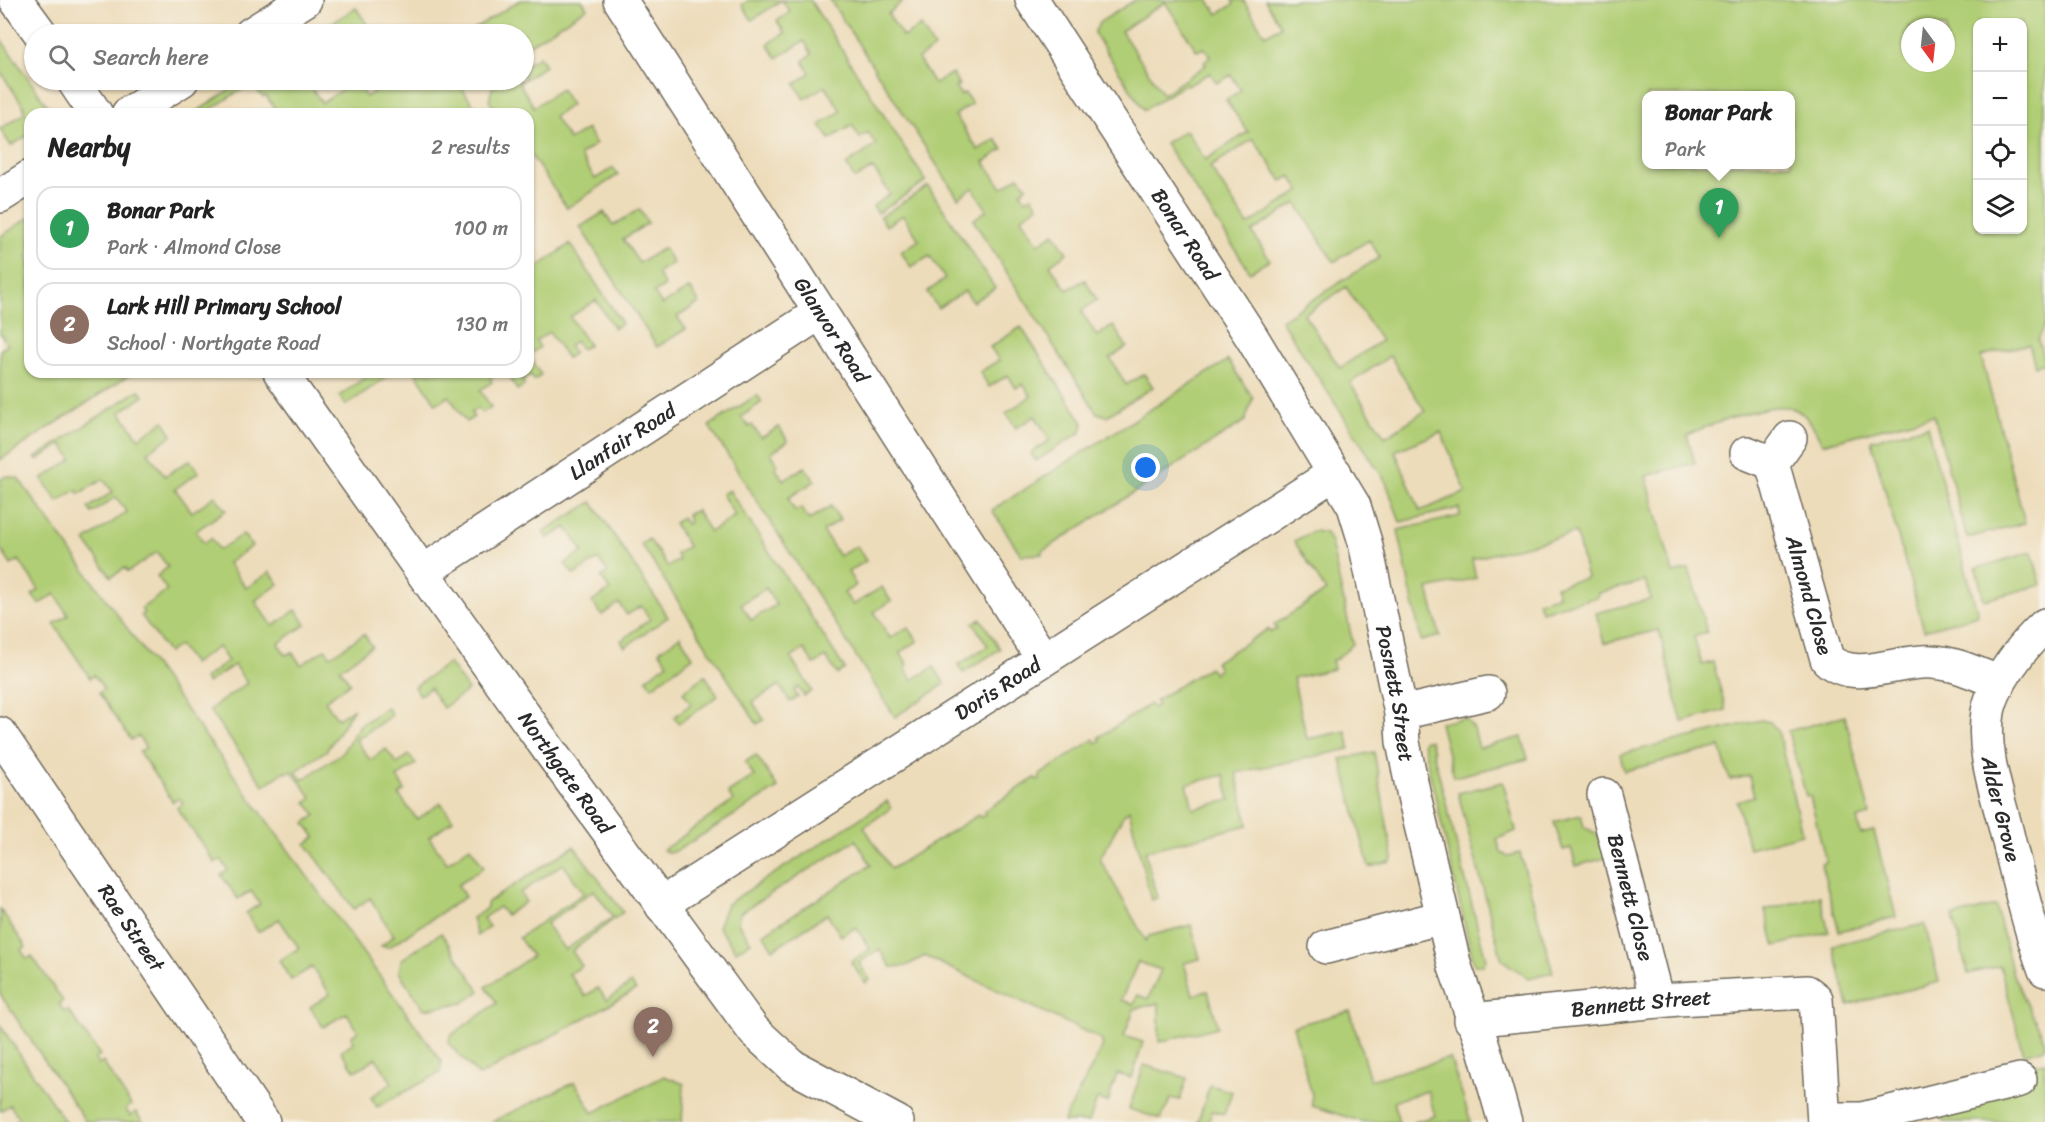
<!DOCTYPE html>
<html lang="en">
<head>
<meta charset="utf-8">
<style>
  body { margin:0; font-family:Sriracha,sans-serif; background:#f6f6f6; color:#222 }
  .controls { position:absolute; right:18px; top:18px; display:grid; overflow:hidden; border-radius:12px; box-shadow:0 2px 4px #0004 }
  .controls button { width:54px; height:54px; display:grid; place-items:center; padding:0; border:0; border-bottom:2px solid #e0e0e0; background:#fff; color:#222; font:30px sans-serif }
  .compass { position:absolute; left:1901px; top:18px; width:54px; height:54px; border-radius:50%; background:#fff; box-shadow:0 2px 4px #0004; rotate:165deg }
  .you { position:absolute; left:1146px; top:468px; width:21px; height:21px; margin:-15px; border:4px solid #fff; border-radius:50%; background:#1a73e8; box-shadow:0 0 0 9px #1a73e833 }
  .badge { display:grid; place-items:center; width:39px; height:39px; border-radius:50%; background:#db2777; color:#fff; font-size:20px; font-weight:700 }
  .pin { position:absolute; translate:-50% -50px; filter:drop-shadow(0 2px 3px #0008) }
  .pin::after { content:''; position:absolute; top:32px; width:21px; height:18px; background:inherit; clip-path:polygon(0 0,100% 0,50% 100%) }
  .popup { position:absolute; left:1642px; top:91px; width:153px; height:78px; box-sizing:border-box; display:grid; place-content:center; border-radius:12px; background:#fff; filter:drop-shadow(0 2px 4px #0005); font-size:20px; white-space:nowrap; color:#767676 }
  .popup b { font-size:22px; color:#222 }
  .popup::after { content:''; position:absolute; left:50%; top:100%; margin-left:-12px; border:12px solid transparent; border-top-color:#fff }
  .list { margin:0; padding:0; list-style:none }
  h2 { display:flex; justify-content:space-between; align-items:center; height:78px; margin:0; padding:0 24px; font-size:26px }
  h2 small { font-size:20px; font-weight:400; color:#767676 }
  .list li { display:grid; grid-template-columns:39px 1fr auto; gap:18px; align-items:center; box-sizing:border-box; height:84px; margin:0 12px 12px; padding:0 12px; border:2px solid #e0e0e0; border-radius:18px }
  .list b { display:block; font-size:22px; white-space:nowrap }
  .list p { margin:0; font-size:20px; white-space:nowrap; color:#767676 }
  .list em { font-size:20px; font-style:normal; color:#767676 }
  .icon { flex:none; width:33px; height:33px; fill:none; stroke:currentColor; stroke-width:2; stroke-linecap:round; stroke-linejoin:round }
  .map { position:relative; flex:none; width:2045px; height:1122px; overflow:hidden }
  .search { position:absolute; background:#fff; box-shadow:0 2px 4px #0004; left:24px; top:24px; width:510px; height:66px; display:flex; align-items:center; gap:15px; box-sizing:border-box; padding:0 21px; border-radius:33px; color:#767676; font-size:22px }
  .panel { position:absolute; background:#fff; box-shadow:0 2px 4px #0004; left:24px; top:108px; width:510px; height:270px; border-radius:18px }
  .map>svg:first-child { display:block }
  .green { fill:#b0ce75; stroke:#6e7c50; stroke-width:1.5; fill-rule:evenodd }
  .lines { fill:none; stroke-linecap:round; stroke-linejoin:round }
  .minor-casing { stroke:#6f695d; stroke-width:36 }
  .minor { stroke:#fff; stroke-width:33 }
  .labels { text-anchor:middle; dominant-baseline:central; stroke-width:4.5; stroke-linejoin:round; paint-order:stroke }
  .street-label { font-size:21px; fill:#2b2b2b; stroke:#f7f3e8 }
</style>
</head>
<body>
<div class="map">
<svg width="2045" height="1122" viewBox="0 0 2045 1122">
  <rect width="100%" height="100%" fill="#f7f3e8"/>
  <filter id="ink" filterUnits="userSpaceOnUse"><feTurbulence type="fractalNoise" baseFrequency=".0167" numOctaves="2"/><feDisplacementMap in="SourceGraphic" scale="12" xChannelSelector="R" yChannelSelector="G"/><feConvolveMatrix kernelMatrix="1 2 1 2 8 2 1 2 1" color-interpolation-filters="sRGB"/></filter>
  <filter id="wash" filterUnits="userSpaceOnUse"><feTurbulence type="fractalNoise" baseFrequency=".008" numOctaves="4" result="noise"/><feDisplacementMap in="SourceGraphic" scale="24" xChannelSelector="R" yChannelSelector="G"/><feGaussianBlur stdDeviation="1.35" result="paint"/><feColorMatrix in="noise" values="0 0 0 0 0 0 0 0 0 0 0 0 0 0 0 0 0 1.4 0 .05"/><feComposite in="paint" operator="in"/></filter>
  <g filter="url(#wash)">
    <rect width="100%" height="100%" fill="#eddcba"/>
    <path class="green" d="M520 0H582L587 8 524 48V34H466Z
      M749 0H810L926 181 878 213 873 206 890 194 873 168 855 179 846 165 876 145 868 132 860 138 852 125 830 139 820 125 841 111 825 86 804 99 795 84 810 73 803 61 812 54 804 41 777 58 768 44 785 33 777 21 790 12 782 0 752 20 742 5Z
      M830 0H904L888 14 903 37 921 26 934 48 918 59 934 84 952 73 959 85 955 87 961 95 965 93 972 104 955 115 978 150 996 139 1003 149 984 162 1002 188 1019 176 1027 187 1020 192 1026 200 1032 196 1038 206 1021 218 1038 244 1054 233 1067 253 1050 265 1067 290 1085 280 1097 300 1081 311 1097 336 1113 326 1127 347 1110 358 1126 385 1144 374 1153 387 1107 416 1097 413 973 220 987 210 973 188 958 198Z
      M1135 0H1208L1218 14 1234 4 1232 0H1243L1265 35 1281 26 1265 0H2045V325L2038 340 2045 363 2035 366 2029 344 1981 356 2025 523 1967 538 1934 415 1822 444C1803 400 1786 402 1744 414 1725 420 1706 426 1687 435L1695 463 1646 476 1673 573 1689 569 1707 632 1694 637 1702 665 1713 662 1726 710 1682 722 1659 630 1604 643 1596 613 1651 599 1645 581 1598 593V597L1541 611 1538 601 1558 596 1556 586 1587 578 1576 533 1472 559 1476 578 1428 589 1440 636 1421 641 1398 530 1460 516 1459 508 1400 522 1386 482 1281 320 1380 257 1369 240 1334 262 1296 203 1252 232 1270 260 1250 272 1165 143 1186 130 1205 160 1248 132 1226 100 1241 90 1231 75 1217 83 1210 73 1187 86 1185 84 1144 110 1094 33 1100 22ZM1165 2 1197 51 1204 48 1210 56 1204 62 1206 65 1163 94 1121 31ZM1978 22H2022V230H1978ZM1910 27H1946V63H1910ZM1647 95H1791V164H1647ZM1253 139 1282 181 1291 176 1300 191 1248 225 1210 167ZM1346 287 1381 341 1340 368 1304 314ZM1390 356 1425 411 1385 437 1350 383ZM1441 432 1466 492 1420 511 1395 451Z
      M356 8 368 26 355 34H314Z
      M0 38 53 114H30V134L11 146 0 129 24 114V107L0 71Z
      M539 56 545 66 519 83 534 107 561 89 571 105 554 117 569 140 587 129 596 144 580 155 595 179 613 168 618 175 567 208 528 151V114H500L489 101 492 88 505 80H524V67Z
      M245 80H306L322 103 347 86 343 80H354L366 97 383 86 393 88 407 80H476L462 88 479 114H279L266 96 263 97 253 86C230 90 216 114 193 114Z
      M928 186 995 288 973 302 965 291 938 308 927 292 945 279 930 256 911 267 901 252 919 240 903 215 886 226 880 217Z
      M639 209 648 223 623 239 639 263 664 248 673 263 657 273 665 286 654 293 662 305 690 288 699 303 677 317 686 329 657 347 580 227 604 212 613 226Z
      M30 217V254L27 256 30 262V372H134L0 460V350L8 345 0 333V237Z
      M570 244 622 323 614 328 596 300 570 317 589 345 581 349 575 341 569 346 574 353 567 358 549 332 536 341 540 347 529 355 541 375 534 380 530 375 522 381 525 385 517 390 506 372H528V274Z
      M1021 327 1083 423 1081 432 1036 461 1031 453 1050 440 1035 416 1016 428 1006 413 1031 396 1023 384 1016 388 1008 375 989 387 980 372 999 360 990 347Z
      M1228 360 1253 398 1245 421 1068 535 1041 552 1042 554 1021 555 992 510Z
      M373 372H394L346 405 339 396Z
      M415 372H500L490 378 492 382 480 390 491 407 482 413 478 408 471 413 474 417 466 422 449 396 436 404Z
      M139 390 144 396 120 412 139 438 164 421 172 435 148 452 165 476 190 460 199 472 175 489 192 512 215 496 226 510 196 531 204 543 211 538 219 550 243 534 252 546 228 563 246 588 270 572 279 584 255 601 273 626 296 610 306 624 278 644 286 655 292 652 301 665 325 649 331 656 364 634 372 646 340 669 350 683 325 701 338 719 354 708 327 750 296 771 302 780 342 753 359 726 387 707 392 715 356 740 370 760 386 749 397 764 409 755 416 764 397 777 405 790 399 795 417 819 441 803 453 820 429 837 447 863 470 847 484 867 458 885 465 897 389 947 381 946 394 936 370 898 354 909 306 844 315 837 305 823 316 815 306 802 312 798 291 770 287 773 285 771 264 786 209 710 247 683 234 665 207 683 204 679 228 661 218 647 193 664 179 645 168 653 141 615 144 613 141 609 167 590 157 576 168 567 157 552 128 572 125 568 111 577 85 541 127 512 116 497 92 513 88 508 113 492 103 479 79 494 76 490 58 502 42 479 72 459 62 444 37 460 35 458Z
      M757 395 762 402 741 417 749 427 752 425 761 438 779 427 788 441 771 453 778 465 775 467 783 480 805 467 815 481 788 498 795 511 801 508 809 520 831 506 840 520 823 531 839 556 857 546 866 561 848 572 856 585 844 593 853 605 882 587 891 601 874 612 890 638 908 627 918 641 900 652 908 665 905 667 912 680 934 667 945 684 895 717 709 426Z
      M1927 426 1978 615 1924 630 1871 440Z
      M6 476 18 478 429 1044 442 1062 440 1073 377 1107 371 1097 392 1083 376 1058 355 1071 341 1051 354 1042 351 1037 358 1031 347 1013 323 1027 310 1007 330 994 312 967 291 980 279 961 299 948 279 919 258 932 246 913 260 904 251 891 238 899 221 875 228 870 221 859 215 863 177 808 183 803 179 798 173 802 139 752 146 748 138 736 131 740 99 693 104 689 94 675 90 678 54 624 68 615 55 594 39 604 32 595 39 590 19 560 11 565 0 548V480Z
      M729 490 845 669 837 674 826 657 814 664 804 649 791 658 812 691 804 696 798 687 794 691 798 697 790 702 779 685 753 702 764 720 757 724 641 544 649 539 668 567 679 560 676 554 688 546 674 523 682 518 686 524 689 523 687 515 696 510 710 532 735 516 722 494ZM766 588 776 605 751 620 741 604Z
      M592 502 668 617 625 647 621 641 650 619 641 606 627 615 619 603 602 615 592 602 610 590 601 577 608 572 598 559 574 575 565 564 583 551 566 527 547 539 543 532Z
      M1314 531 1326 533 1331 543 1353 644 1337 659 1332 660 1334 669 1293 678 1307 739 1346 731 1350 749 1236 773 1248 825 1145 851 1157 898 1151 900 1129 810 1123 816 1100 859 1146 941 1149 936 1191 925 1200 959 1184 963 1193 995 1208 991 1218 1027 1159 1042V1003L1134 1009 1124 1036 1143 1042 1132 1078 1117 1074 1108 1102 1097 1099 1089 1122H1063L1103 1046 1101 1039 925 956 906 966 891 967 879 949 859 963 870 980 865 983 851 962 870 949 856 927 841 936 827 914 773 949 763 934 871 865 856 840 740 913 738 923 751 942 736 951 718 927 727 904 887 801 891 808 864 827 891 869 978 815 980 817 985 815 984 811 1035 778 1038 781 1040 780V775L1094 739 1096 743 1101 740 1099 737 1150 704 1153 708 1158 705 1155 701 1209 667 1214 674 1219 669 1215 662 1268 629 1271 632 1277 629 1274 625 1326 591 1294 541ZM1224 775 1230 800 1193 809 1187 784ZM1138 962 1161 970 1148 999 1138 995 1133 1004 1121 1000Z
      M2032 552 2041 585 1984 600 1976 568Z
      M981 619 1000 649 963 673 958 665 988 646 973 623Z
      M680 636 693 657 652 687 646 679 668 663 659 651Z
      M449 663 468 690 443 708 430 688 420 695 414 687Z
      M705 675 718 696 679 723 674 717 691 704 683 692Z
      M1845 716 1870 815 1857 819 1861 834 1874 831 1896 917 1839 931 1821 864 1826 862 1810 796H1806L1788 731Z
      M1465 718 1474 729 1479 748 1522 737 1528 759 1454 777 1440 723Z
      M1761 720 1770 722 1778 731 1802 834 1749 848 1737 801 1754 796 1749 776 1730 780 1720 747 1624 771 1620 754Z
      M1425 740H1430L1486 960 1483 965H1475L1473 961 1423 743Z
      M1374 752 1393 858 1390 862 1369 867 1341 759Z
      M756 755 778 788 678 850 669 853 663 850 733 801 728 793 754 776 745 762Z
      M1503 782 1516 831 1497 839 1501 853 1508 856 1520 853 1553 972 1529 978 1502 960 1458 793Z
      M1581 815 1584 827 1599 835 1605 858 1576 866 1571 848 1563 850 1554 822Z
      M574 846 623 912 572 951 582 966 569 974 585 996 598 988 607 1000 631 983 636 990 479 1076 449 1044 450 1036 497 1003 486 987 532 956 519 938 584 893 563 864 520 893 526 902 506 915 499 907 483 918 489 927 477 936 472 918 486 909 488 902ZM594 890 613 917 565 950 546 924Z
      M1820 896 1829 932 1775 946 1765 910Z
      M1996 906 2013 975 2045 1041V1048L2024 1054 2000 966 1968 974 1953 916Z
      M0 909 26 947 21 950 27 959 32 956 63 1001 59 1004 64 1012 68 1010 100 1055 95 1059 99 1065 103 1062 131 1105 126 1109 130 1116 136 1112 143 1122H86L0 994Z
      M1925 924 1939 982 1848 1005 1833 945Z
      M441 933 480 991 463 1003 424 1009 399 972 401 960Z
      M1350 1011 1370 1080 1450 1058 1471 1122H1413L1435 1116 1428 1091 1393 1101 1399 1122H1363L1312 1106V1095L1293 1026Z
      M0 1025 65 1122H14L19 1118 10 1105 0 1111Z
      M2045 1062V1122H1944L1942 1115 2020 1068Z
      M1144 1065 1187 1078 1180 1100 1171 1098 1161 1119 1129 1109Z
      M664 1076 684 1084 682 1122H491L575 1082 593 1113Z
      M1210 1085 1232 1092 1224 1114 1212 1111 1208 1122H1198Z"/>
  </g>
  <g filter="url(#ink)">
    <g class="lines">
      <g class="minor-casing">
        <g id="minor">
          <path d="M16 0 41 34"/>
          <path id="s1" d="M620 0 1043 659"/>
          <path id="s2" d="M1032 0 1251 336 1354 506 1365 542 1401 713 1403 742 1414 796 1455 967 1484 1049 1505 1122"/>
          <path d="M251 34 305 0"/>
          <path d="M73 80 96 114"/>
          <path d="M128 114 182 80"/>
          <path d="M0 196 30 177"/>
          <path id="s3" d="M280 372 546 746 754 1031 792 1066 897 1122"/>
          <path id="s4" d="M1790 438 1772 463 1827 659C1854 685 1899 659 1932 662 1956 663 1976 674 1999 682"/>
          <path d="M1747 453 1772 463"/>
          <path id="s5" d="M424 571 821 312"/>
          <path id="s6" d="M2045 625C2024 644 1993 683 1988 712 1981 753 1999 798 2008 838 2019 882 2029 927 2045 970"/>
          <path d="M1401 713 1488 693"/>
          <path id="s7" d="M0 734 263 1122"/>
          <path id="s8" d="M1604 795 1657 1001"/>
          <path id="s9" d="M662 906 677 894 1335 473"/>
          <path d="M1326 947 1443 917"/>
          <path id="s10" d="M1471 1020 1678 999 1807 992 1816 999 1824 1122"/>
          <path d="M1824 1119H1862L2020 1080"/>
        </g>
      </g>
      <use href="#minor" class="minor"/>
    </g>
  </g>
  <g class="labels">
    <g class="street-label">
      <text stroke="none"><textPath href="#s2" startOffset="280">Bonar Road</textPath></text>
      <text stroke="none"><textPath href="#s1" startOffset="392">Glanvor Road</textPath></text>
      <text stroke="none"><textPath href="#s5" startOffset="237">Llanfair Road</textPath></text>
      <text stroke="none"><textPath href="#s4" startOffset="168">Almond Close</textPath></text>
      <text stroke="none"><textPath href="#s9" startOffset="400">Doris Road</textPath></text>
      <text stroke="none"><textPath href="#s2" startOffset="792">Posnett Street</textPath></text>
      <text stroke="none"><textPath href="#s3" startOffset="492">Northgate Road</textPath></text>
      <text stroke="none"><textPath href="#s6" startOffset="204">Alder Grove</textPath></text>
      <text stroke="none"><textPath href="#s8" startOffset="106">Bennett Close</textPath></text>
      <text stroke="none"><textPath href="#s7" startOffset="234">Rae Street</textPath></text>
      <text stroke="none"><textPath href="#s10" startOffset="171">Bennett Street</textPath></text>
    </g>
  </g>
</svg>
<div class="controls">
<button>+</button>
<button>−</button>
<button><svg class="icon" aria-label="locate" viewBox="0 0 24 24"><circle cx="12" cy="12" r="6"/><path d="M12 2v4M12 18v4M2 12h4M18 12h4"/></svg></button>
<button><svg class="icon" aria-label="layers" viewBox="0 0 24 24"><path d="M12 4l9 5-9 5-9-5zM3 14l9 5 9-5"/></svg></button>
</div>
<svg class="compass" viewBox="-18 -18 36 36"><path d="M0-13l5 13h-10z" fill="#e53935"/><path d="M0 13l5-13h-10z" fill="#767676"/></svg>
<div class="you"></div>
<div class="pin badge" style="left:1719px;top:238px;background:#2e9e5b">1</div>
<div class="popup"><b>Bonar Park</b>Park</div>
<div class="pin badge" style="left:653px;top:1057px;background:#8d6e63">2</div>
<div class="search"><svg class="icon" aria-label="search" viewBox="0 0 24 24"><circle cx="10" cy="10" r="6"/><path d="M15 15l6 6"/></svg>Search here</div>
<section class="panel">
<h2>Nearby<small>2 results</small></h2>
<ul class="list">
<li><span class="badge" style="background:#2e9e5b">1</span><div><b>Bonar Park</b><p>Park · Almond Close</p></div><em>100 m</em></li>
<li><span class="badge" style="background:#8d6e63">2</span><div><b>Lark Hill Primary School</b><p>School · Northgate Road</p></div><em>130 m</em></li>
</ul>
</section>
</div>
</body>
</html>
